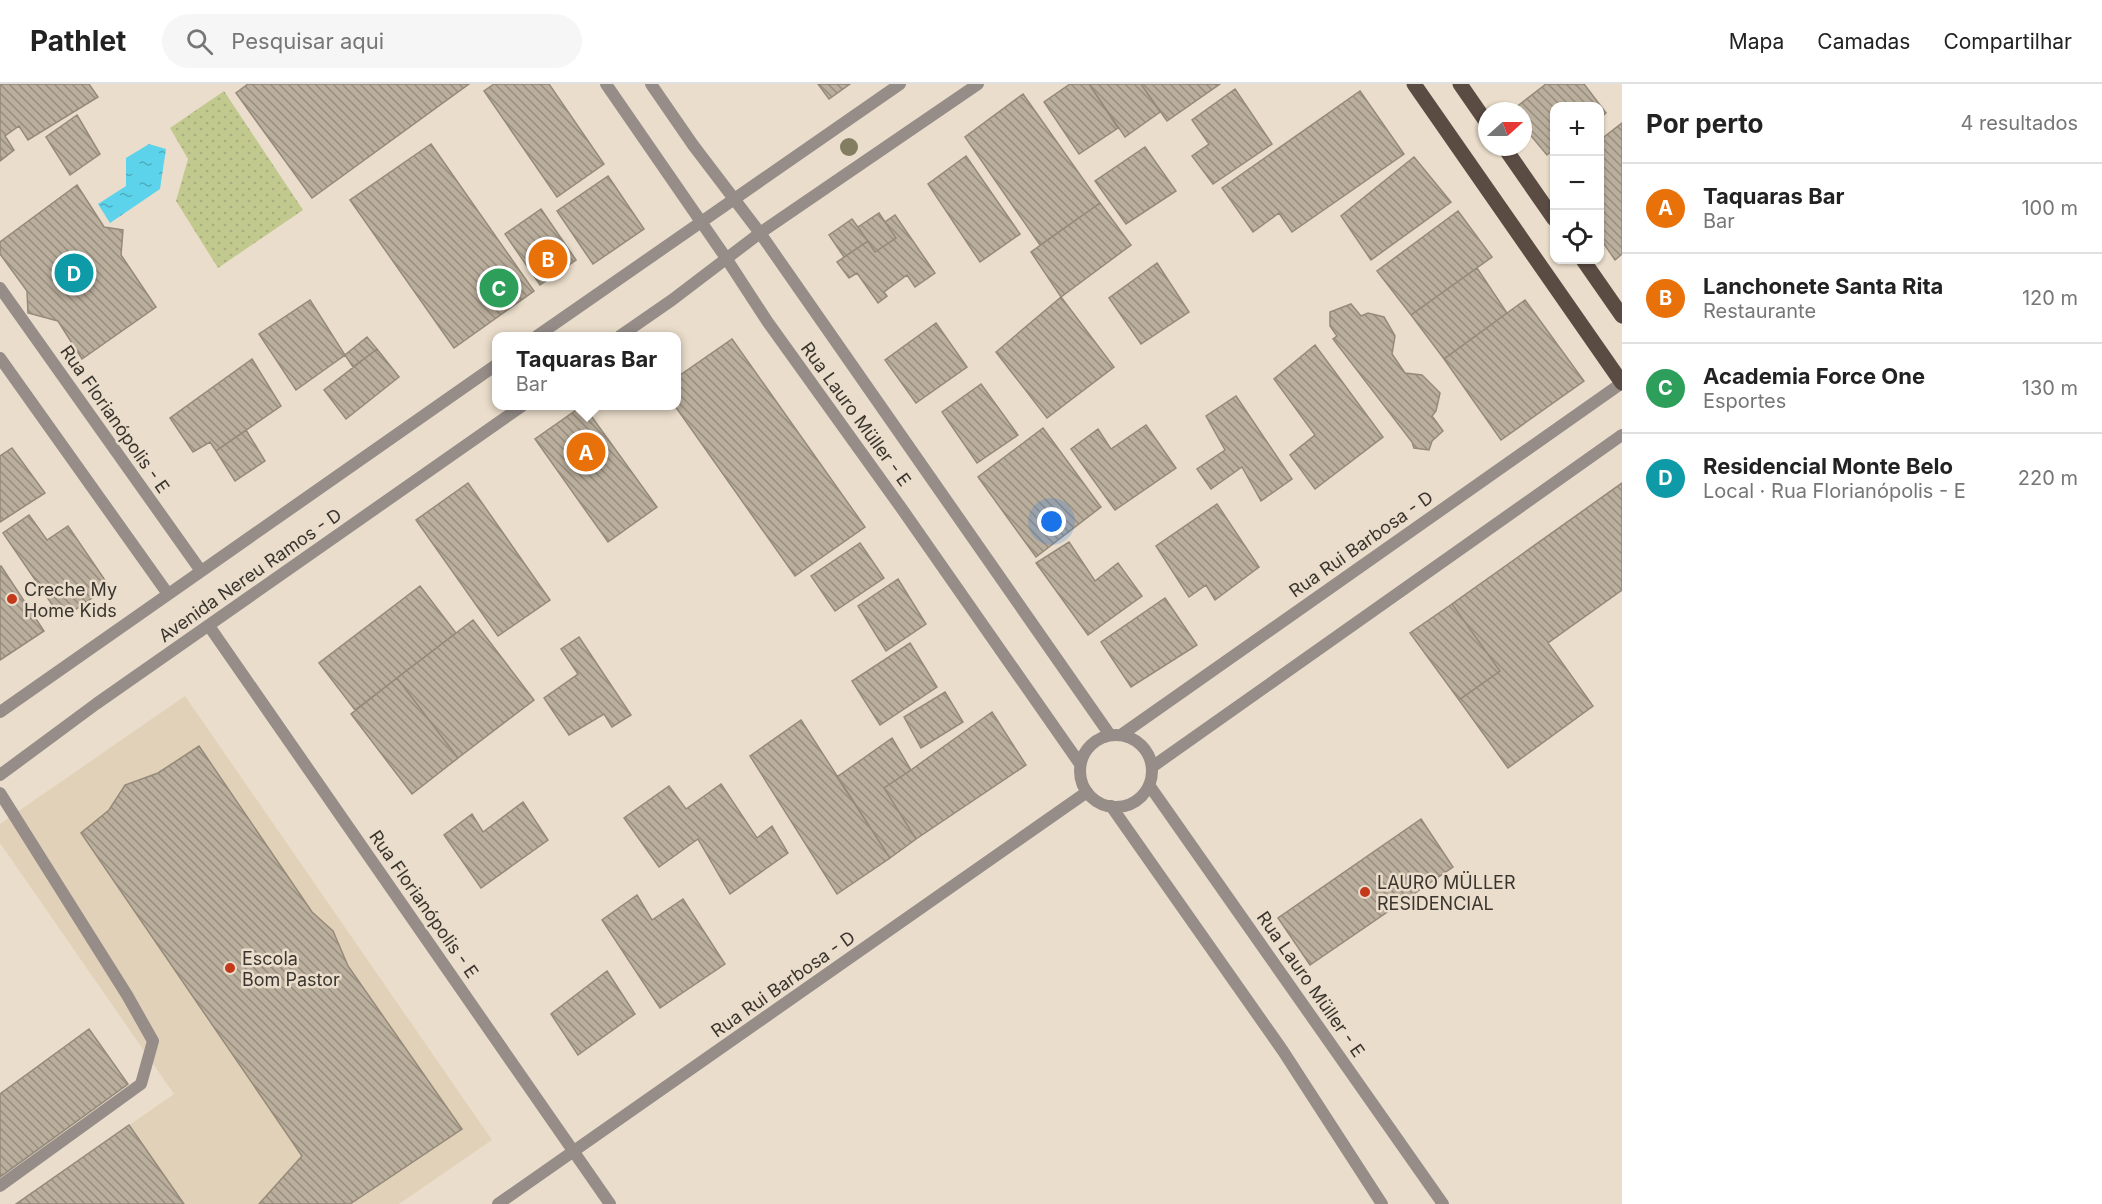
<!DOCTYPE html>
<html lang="pt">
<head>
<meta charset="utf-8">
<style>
  body { margin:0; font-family:Inter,sans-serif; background:#f6f6f6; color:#222 }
  .controls { position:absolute; right:18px; top:18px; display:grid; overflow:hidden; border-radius:12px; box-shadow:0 2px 4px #0004 }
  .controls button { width:54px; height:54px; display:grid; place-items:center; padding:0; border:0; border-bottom:2px solid #e0e0e0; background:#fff; color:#222; font:30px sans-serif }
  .compass { position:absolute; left:1478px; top:18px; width:54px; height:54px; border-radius:50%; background:#fff; box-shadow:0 2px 4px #0004; rotate:69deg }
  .you { position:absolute; left:1052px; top:438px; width:21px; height:21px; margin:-15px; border:4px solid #fff; border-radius:50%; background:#1a73e8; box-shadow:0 0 0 9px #1a73e833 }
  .badge { display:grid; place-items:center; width:39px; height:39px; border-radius:50%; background:#b45309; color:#fff; font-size:20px; font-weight:700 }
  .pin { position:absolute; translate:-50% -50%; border:3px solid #fff; box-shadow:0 2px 6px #0006 }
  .popup { position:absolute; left:492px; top:248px; width:189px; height:78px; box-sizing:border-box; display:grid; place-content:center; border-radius:12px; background:#fff; filter:drop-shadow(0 2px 4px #0005); font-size:20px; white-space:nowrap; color:#767676 }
  .popup b { font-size:22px; color:#222 }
  .popup::after { content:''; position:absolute; left:50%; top:100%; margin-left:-12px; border:12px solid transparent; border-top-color:#fff }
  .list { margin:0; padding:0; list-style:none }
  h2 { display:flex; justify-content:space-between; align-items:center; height:78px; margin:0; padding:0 24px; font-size:26px }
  h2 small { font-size:20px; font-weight:400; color:#767676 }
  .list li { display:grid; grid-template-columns:39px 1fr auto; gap:18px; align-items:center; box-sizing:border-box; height:90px; padding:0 24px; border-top:2px solid #e0e0e0 }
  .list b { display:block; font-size:22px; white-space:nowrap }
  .list p { margin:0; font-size:20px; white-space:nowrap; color:#767676 }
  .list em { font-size:20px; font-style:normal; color:#767676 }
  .icon { flex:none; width:33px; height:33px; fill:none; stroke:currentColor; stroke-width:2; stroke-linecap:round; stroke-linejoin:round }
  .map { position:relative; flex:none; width:1622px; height:1120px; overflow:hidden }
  header { display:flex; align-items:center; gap:36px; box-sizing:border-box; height:84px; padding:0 30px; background:#fff; border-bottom:2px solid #e0e0e0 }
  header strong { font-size:28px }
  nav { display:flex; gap:33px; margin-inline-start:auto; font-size:21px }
  .search { width:420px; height:54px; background:#f6f6f6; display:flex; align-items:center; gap:15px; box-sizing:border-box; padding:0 21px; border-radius:33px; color:#767676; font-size:22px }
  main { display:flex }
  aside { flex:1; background:#fff }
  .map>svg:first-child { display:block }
  .built { fill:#e1d1b8 }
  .grass { fill:url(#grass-dots) }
  .water { fill:url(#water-ripples) }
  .building { fill:url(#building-back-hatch); stroke:#958a79; stroke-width:1.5 }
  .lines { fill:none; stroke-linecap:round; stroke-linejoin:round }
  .service { stroke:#968d89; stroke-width:12 }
  .minor { stroke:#968d89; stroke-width:12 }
  .tertiary { stroke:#968d89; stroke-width:12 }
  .primary { stroke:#5a4b43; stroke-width:15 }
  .tree { fill:#837e62 }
  .poi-dot { fill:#c3391a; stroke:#eaddcb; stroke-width:2 }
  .labels { text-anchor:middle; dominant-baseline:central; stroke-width:5; stroke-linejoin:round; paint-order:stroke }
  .street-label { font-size:18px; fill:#3a352e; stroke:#eaddcb }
  .poi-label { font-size:18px; fill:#3a352e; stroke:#eaddcb; text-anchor:start }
</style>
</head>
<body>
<header>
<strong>Pathlet</strong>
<div class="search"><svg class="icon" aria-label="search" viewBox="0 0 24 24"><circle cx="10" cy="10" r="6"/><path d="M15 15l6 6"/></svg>Pesquisar aqui</div>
<nav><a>Mapa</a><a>Camadas</a><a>Compartilhar</a></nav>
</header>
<main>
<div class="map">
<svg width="1622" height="1120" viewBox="0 0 1622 1120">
  <defs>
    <pattern id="grass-dots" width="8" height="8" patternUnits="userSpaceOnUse" patternTransform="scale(1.5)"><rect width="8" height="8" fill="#c2c98f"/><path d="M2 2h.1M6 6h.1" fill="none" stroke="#a7ad7c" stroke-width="1.8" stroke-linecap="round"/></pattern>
    <pattern id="water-ripples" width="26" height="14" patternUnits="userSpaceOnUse" patternTransform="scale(1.5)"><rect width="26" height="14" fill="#5cd3ea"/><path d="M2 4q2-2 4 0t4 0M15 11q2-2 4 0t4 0" fill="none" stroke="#4dacbe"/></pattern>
    <pattern id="building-back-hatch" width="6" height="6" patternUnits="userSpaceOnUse" patternTransform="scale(1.5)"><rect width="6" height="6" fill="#baae9c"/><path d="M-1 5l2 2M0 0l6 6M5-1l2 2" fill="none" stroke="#988e80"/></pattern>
  </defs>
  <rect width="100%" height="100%" fill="#eaddcb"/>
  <path class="built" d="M185 612 492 1056 399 1120H16L174 1010 0 759V740Z"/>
  <path class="grass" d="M224 7 303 126 218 184 176 117 188 75 170 44Z"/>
  <path class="water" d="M149 60 166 65 160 105 110 139 98 120 126 102V74Z"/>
  <path class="building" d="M0 0H89L98 13 28 56 19 42 5 52 14 66 0 77Z
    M248 0H469L312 114 236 9Z
    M494 0H549L604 80 557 113 484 7Z
    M818 0H850L829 15Z
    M1070 0H1089L1118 44 1079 70 1044 18Z
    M1089 0H1141L1160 28 1125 53Z
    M1141 0H1220L1167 37Z
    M1546 0H1584L1606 29 1600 34V22H1554V65L1547 71 1523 42V27H1511Z
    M1235 5 1272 60 1213 100 1192 72 1209 60 1192 36Z
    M1360 7 1404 70 1292 148 1279 129 1253 148 1222 104Z
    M1023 10 1100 119 1040 161 965 53Z
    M77 31 100 70 70 91 46 53Z
    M1622 39V170L1615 176 1600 154V56Z
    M431 60 534 207 454 264 350 116Z
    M1145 63 1176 107 1126 140 1095 97Z
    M966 72 1020 150 980 178 928 100Z
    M1414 73 1451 118 1371 176 1341 132Z
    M608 92 644 145 593 180 557 127Z
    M77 101 104 143 123 146 121 171 156 223 82 275 58 237 28 229 27 207 0 170V158Z
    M1100 119 1131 161 1061 213 1031 168Z
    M541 125 576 176 540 201 505 150Z
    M1458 127 1492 173 1411 231 1377 187Z
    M879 129 896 154 875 168 858 143Z
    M895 131 935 189 915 203 907 191 884 208 887 212 878 219 857 189 849 194 837 178 868 157 875 168 896 154 885 138Z
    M852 135 868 157 844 173 829 151Z
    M1157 179 1189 228 1141 260 1109 214Z
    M1477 184 1507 229 1444 275 1411 231Z
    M1061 213 1114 283 1047 334 996 268Z
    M310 216 345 271 296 306 259 250Z
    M1525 216 1584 297 1501 356 1444 275Z
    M1351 220 1361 232 1368 229 1384 233 1395 252 1392 270 1405 289 1422 291 1440 309 1436 327 1432 332 1443 347 1432 357 1429 366 1414 364 1412 358 1333 255 1337 252 1330 242V228Z
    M936 239 967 283 916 319 885 276Z
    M367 253 377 265 353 283 345 271Z
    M732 255 865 443 795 492 675 322 676 294Z
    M1315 261 1383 353 1315 405 1290 371 1315 351 1274 295Z
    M377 265 399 293 346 335 324 306Z
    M252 275 281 322 216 367 210 358 193 368 170 334Z
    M981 300 1018 351 977 379 942 328Z
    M1236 312 1292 395 1261 417 1242 383 1211 405 1197 385 1225 366 1206 332Z
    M582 322H584L657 423 608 458 535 355Z
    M1146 341 1176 384 1115 426 1071 365 1098 345 1111 365Z
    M1043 344 1101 423 1036 473 978 393Z
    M246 346 265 377 235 397 216 367Z
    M12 364 45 409 0 438V372Z
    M468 399 550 516 498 552 416 436Z
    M1622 399V506L1548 559 1593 622 1508 684 1459 616 1500 587 1452 520Z
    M1217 420 1259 483 1215 516 1206 501 1189 513 1156 462Z
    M29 431 47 456 68 442 109 502 62 535 3 449Z
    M1069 458 1095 497 1118 479 1142 512 1088 551 1036 479Z
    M860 459 884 494 835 527 811 492Z
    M1 482 44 547 0 576V483Z
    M898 495 926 540 886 567 858 522Z
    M420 502 456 549 355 626 319 579Z
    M1165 514 1197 561 1131 603 1101 558Z
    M1452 520 1500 587 1459 616 1410 549Z
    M473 536 534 616 458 674 397 594Z
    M579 553 631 631 612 643 604 630 569 651 544 614 578 590 561 565Z
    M910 559 937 603 880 641 852 597Z
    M397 594 458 674 412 710 351 630Z
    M945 608 963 638 921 664 904 633Z
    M992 628 1026 681 916 755 884 704 911 686Z
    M801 636 890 774 837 810 750 672Z
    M892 654 911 686 884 704 916 755 890 774 837 693Z
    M199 662 312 828 333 847 348 882 462 1045 350 1120H259L302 1072 81 749 109 726 125 701 158 689Z
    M721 700 757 754 772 742 788 769 730 810 698 755 659 783 624 734 669 702 686 725Z
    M523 718 548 756 481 804 444 751 472 730 483 748Z
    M1421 735 1453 783 1310 881 1278 834Z
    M637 811 652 836 683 815 725 880 660 924 602 836Z
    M607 887 635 930 578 971 551 930Z
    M89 945 128 1000 0 1093V1010Z
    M129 1041 184 1120H16Z"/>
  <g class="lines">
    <path class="service" d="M0 709 127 911 153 957 141 1000 0 1102"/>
    <path class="minor" d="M209 542 610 1120
      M498 1120 1087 708"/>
    <path class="tertiary" d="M606 0 726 174 767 237 902 425 1080 680
      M651 0 693 61 760 149 1110 651
      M0 204 201 487
      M537 252 900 0
      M620 252 672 216 760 149 978 0
      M0 274 168 510
      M0 628 496 281
      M1121 651 1622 299
      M1080 687a36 36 0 1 1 72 0a36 36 0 1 1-72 0Z
      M1152 683 1622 351
      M0 691 96 620 522 322
      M1149 701 1443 1120
      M1111 722 1283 967 1382 1120"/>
    <path class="primary" d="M1414 0 1622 299
      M1460 0 1487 39
      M1504 63 1554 135
      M1583 176 1622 232"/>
  </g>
  <circle class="tree" cx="849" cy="63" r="9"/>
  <g class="poi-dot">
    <circle cx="12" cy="515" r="6"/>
    <circle cx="1365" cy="808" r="6"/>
    <circle cx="230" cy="884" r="6"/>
  </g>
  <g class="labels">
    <g class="street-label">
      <text transform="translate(856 330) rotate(54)">Rua Lauro Müller - E</text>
      <text transform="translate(115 335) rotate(55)">Rua Florianópolis - E</text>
      <text transform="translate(1361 460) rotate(-35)">Rua Rui Barbosa - D</text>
      <text transform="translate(250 491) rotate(-35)">Avenida Nereu Ramos - D</text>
      <text transform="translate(424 820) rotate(55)">Rua Florianópolis - E</text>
      <text transform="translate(783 900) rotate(-35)">Rua Rui Barbosa - D</text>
      <text transform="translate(1311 900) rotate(55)">Rua Lauro Müller - E</text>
    </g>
    <g class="poi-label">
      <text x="24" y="505">Creche My<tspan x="24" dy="21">Home Kids</tspan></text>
      <text x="1377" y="798">LAURO MÜLLER<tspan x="1377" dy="21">RESIDENCIAL</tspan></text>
      <text x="242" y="874">Escola<tspan x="242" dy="21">Bom Pastor</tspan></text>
    </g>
  </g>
</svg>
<div class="controls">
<button>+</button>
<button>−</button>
<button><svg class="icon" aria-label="locate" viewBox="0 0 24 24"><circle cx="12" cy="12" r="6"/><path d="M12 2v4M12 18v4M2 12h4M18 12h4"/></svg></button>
</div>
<svg class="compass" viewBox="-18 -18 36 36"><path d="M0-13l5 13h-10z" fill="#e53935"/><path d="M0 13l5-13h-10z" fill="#767676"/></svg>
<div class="you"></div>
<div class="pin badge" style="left:586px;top:368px;background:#e8710a">A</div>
<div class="popup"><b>Taquaras Bar</b>Bar</div>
<div class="pin badge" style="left:548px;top:175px;background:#e8710a">B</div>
<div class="pin badge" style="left:499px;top:204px;background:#2e9e5b">C</div>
<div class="pin badge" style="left:74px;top:189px;background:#0f9aa8">D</div>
</div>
<aside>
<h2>Por perto<small>4 resultados</small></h2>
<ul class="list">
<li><span class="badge" style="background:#e8710a">A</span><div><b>Taquaras Bar</b><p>Bar</p></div><em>100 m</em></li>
<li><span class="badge" style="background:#e8710a">B</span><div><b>Lanchonete Santa Rita</b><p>Restaurante</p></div><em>120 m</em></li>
<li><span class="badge" style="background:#2e9e5b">C</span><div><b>Academia Force One</b><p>Esportes</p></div><em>130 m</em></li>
<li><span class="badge" style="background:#0f9aa8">D</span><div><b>Residencial Monte Belo</b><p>Local · Rua Florianópolis - E</p></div><em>220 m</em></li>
</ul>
</aside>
</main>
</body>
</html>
